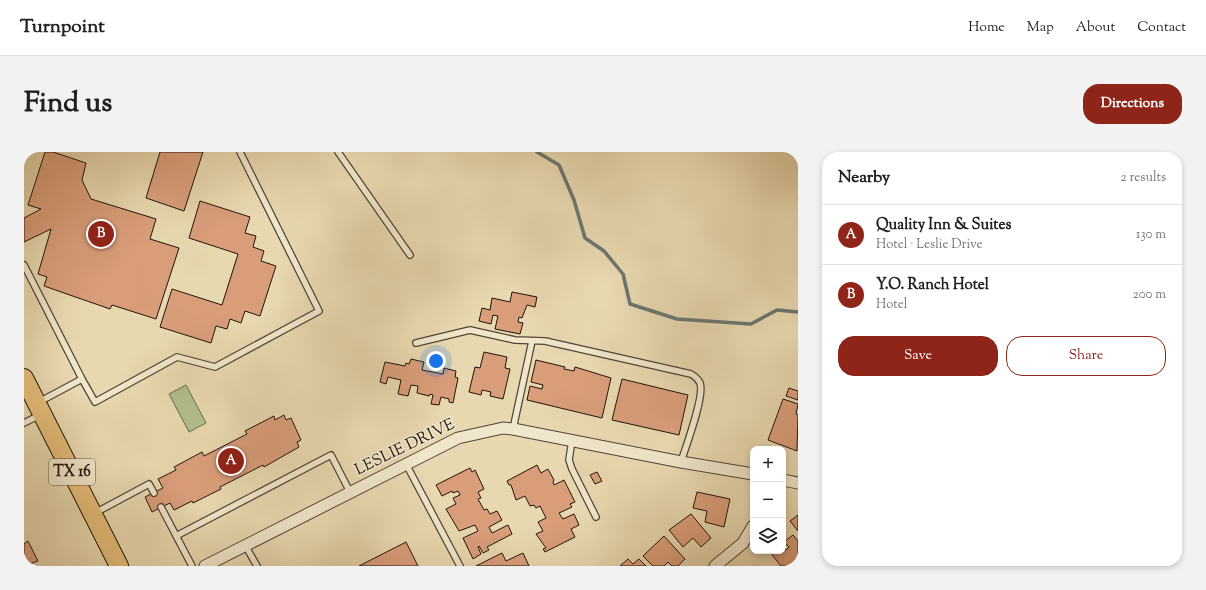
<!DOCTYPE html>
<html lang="en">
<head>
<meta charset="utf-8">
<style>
  body { margin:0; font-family:"Sorts Mill Goudy",serif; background:#f2f2f2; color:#202124 }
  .controls { position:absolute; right:12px; bottom:12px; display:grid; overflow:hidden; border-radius:8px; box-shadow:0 2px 6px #0003 }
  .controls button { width:36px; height:36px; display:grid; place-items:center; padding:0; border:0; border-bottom:1px solid #e0e0e0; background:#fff; color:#202124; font:20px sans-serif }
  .you { position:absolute; left:412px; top:209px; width:14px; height:14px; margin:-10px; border:3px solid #fff; border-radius:50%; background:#1a73e8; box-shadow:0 0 0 6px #1a73e833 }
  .badge { display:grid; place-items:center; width:26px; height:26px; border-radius:50%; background:#8f2418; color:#fff; font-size:13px; font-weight:700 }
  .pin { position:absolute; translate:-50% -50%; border:2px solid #fff; box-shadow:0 1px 4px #0006 }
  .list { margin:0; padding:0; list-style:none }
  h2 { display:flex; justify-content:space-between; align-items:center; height:52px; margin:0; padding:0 16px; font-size:17px }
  h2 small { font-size:13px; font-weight:400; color:#757577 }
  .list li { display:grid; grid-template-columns:26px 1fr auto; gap:12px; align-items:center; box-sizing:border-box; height:60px; padding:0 16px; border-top:1px solid #e0e0e0 }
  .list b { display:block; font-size:15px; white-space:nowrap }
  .list p { margin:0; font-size:13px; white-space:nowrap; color:#757577 }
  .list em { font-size:13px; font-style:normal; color:#757577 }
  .actions { display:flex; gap:8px; padding:12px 16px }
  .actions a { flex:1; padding:9px 0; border:1px solid #8f2418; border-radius:16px; text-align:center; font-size:14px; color:#8f2418 }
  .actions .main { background:#8f2418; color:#fff }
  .icon { flex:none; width:22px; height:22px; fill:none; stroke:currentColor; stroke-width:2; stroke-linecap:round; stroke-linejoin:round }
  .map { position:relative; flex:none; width:774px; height:414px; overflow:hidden; border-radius:16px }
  header { display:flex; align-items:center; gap:24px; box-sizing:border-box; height:56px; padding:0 20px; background:#fff; border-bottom:1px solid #e0e0e0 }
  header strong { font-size:19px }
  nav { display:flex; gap:22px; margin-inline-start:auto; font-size:14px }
  .intro { display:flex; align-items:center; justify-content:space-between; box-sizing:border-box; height:96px; padding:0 24px }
  h1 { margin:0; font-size:28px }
  .button { padding:10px 18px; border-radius:16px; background:#8f2418; color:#fff; font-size:14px; font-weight:700 }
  main { display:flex; gap:24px; padding:0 24px }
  aside { flex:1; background:#fff; border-radius:16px; box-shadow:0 2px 6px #0003 }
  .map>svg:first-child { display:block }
  .pitch { fill:#b2bf8e; stroke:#6a6a4d }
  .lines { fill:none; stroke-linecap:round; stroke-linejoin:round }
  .stream { stroke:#6a7671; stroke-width:3.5 }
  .building { fill:#d99d7a; stroke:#21140c }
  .lane-casing { stroke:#534535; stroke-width:8 }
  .street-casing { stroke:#534535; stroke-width:13 }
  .primary-casing { stroke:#21140c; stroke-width:20 }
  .lane { stroke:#f0e6cb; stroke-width:5.5 }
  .street { stroke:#f0e6cb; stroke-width:11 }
  .primary { stroke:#e4bc78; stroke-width:18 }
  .labels { text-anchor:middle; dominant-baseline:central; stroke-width:3; stroke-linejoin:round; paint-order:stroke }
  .shield { fill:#f0e6cb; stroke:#5f5345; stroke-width:1 }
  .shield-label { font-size:15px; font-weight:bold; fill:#21140c }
  .street-label { font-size:16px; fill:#21140c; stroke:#f0e6cb }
</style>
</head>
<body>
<header>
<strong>Turnpoint</strong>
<nav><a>Home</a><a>Map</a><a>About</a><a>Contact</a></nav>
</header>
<div class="intro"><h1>Find us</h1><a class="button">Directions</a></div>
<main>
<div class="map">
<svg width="774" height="414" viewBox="0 0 774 414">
  <rect width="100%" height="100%" fill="#e8d8af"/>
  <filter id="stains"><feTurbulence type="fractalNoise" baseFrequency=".005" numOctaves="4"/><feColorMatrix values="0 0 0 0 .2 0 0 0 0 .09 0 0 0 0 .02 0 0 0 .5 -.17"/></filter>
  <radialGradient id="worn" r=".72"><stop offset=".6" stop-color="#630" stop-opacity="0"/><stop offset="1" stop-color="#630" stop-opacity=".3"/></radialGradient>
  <path class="pitch" d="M162 233 182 271 165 280 145 242Z"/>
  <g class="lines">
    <path class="stream" d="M513 0 535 13 550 48 561 86 580 99 599 122 606 152 653 167 727 172 753 158 774 160"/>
  </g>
  <path class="building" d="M21 0H29L62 11 58 28 67 47 132 67 126 87 155 96 132 167 88 153 86 157 20 134 23 125 14 122 27 77 0 90V66L17 57 4 53Z
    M136 0H179L160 59 122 46Z
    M176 49 226 65 221 81 232 84 229 95 240 99 237 109 252 114 236 164 221 159 217 171 206 167 203 177 192 174 187 191 136 175 148 137 198 153 214 102 165 86Z
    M488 140 513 145 511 155 503 153 498 166 495 165 494 170 499 171 496 182 471 177 474 164 469 163 467 172 455 169 458 156 466 158 468 146 486 150Z
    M460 200 483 205 481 216 486 217 479 247 466 244 467 240 458 238 457 243 445 240 451 215 456 216Z
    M387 207 400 210 398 218 419 222 420 216 432 219 431 225 434 226 429 251 425 250V247L417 245 415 253 407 252 409 243 406 242 405 244 393 241 394 234 387 233 384 244 374 242 377 228 364 225 362 232 356 230 361 210 381 214 382 211 385 212Z
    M512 208 541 215 540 217 550 219 551 215 587 226 578 266 503 248 506 234 518 237 519 233 507 230Z
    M598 227 664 243 655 283 588 268Z
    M765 236 774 239V248L762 244Z
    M759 247 774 252 772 262 774 263 773 299 744 288Z
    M260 263 262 268 267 266 277 288 273 290 275 295 240 315 239 313 196 335 197 337 169 351 168 349 150 358 146 351 128 360 121 345 139 336 134 327 152 318 150 315 178 300 180 304 223 282 221 279 250 264 251 268Z
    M513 313 517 321 524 317 530 328 529 330 530 333 540 328 551 350 546 352 548 355 535 361 539 367 550 362 555 373 547 377 551 385 521 400 519 397 522 396 512 382 519 379 514 370 522 366 516 354 512 356 510 353 506 354 501 344 492 348 487 333H485L483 329Z
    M446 316 448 320 451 318 460 337 454 340 457 346 454 347 460 358 463 357 466 362 473 359 478 368 465 375 468 381 484 373 488 382 463 395 465 398 459 401 455 394 454 395 457 402 449 407 439 386 454 379 451 373 435 379 422 357 432 352 429 346 436 343 434 339 429 341 428 339 418 344 412 333Z
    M573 320 578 329 571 332 566 323Z
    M673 340 706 347 700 375 681 370 683 359 669 356Z
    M667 362 687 386 677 395 669 386 659 395 645 378Z
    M774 363V379L766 369Z
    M769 383 774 389V412L771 414H757L746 400 759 399V394L762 398 765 395 760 390Z
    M640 384 661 407 654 414H648L644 410 640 414H629L619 404Z
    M4 389 14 409 0 414V392Z
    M382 390 394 414H335Z
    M478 401 482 409 499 401 505 414H452Z
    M604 407 609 412 615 407 622 414H596Z"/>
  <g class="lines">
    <g class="lane-casing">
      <path id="lane" d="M314 0 386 103
        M0 113 58 227 15 250
        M392 191 446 178 491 188 521 189 667 222C670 224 674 226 676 231 681 244 662 294 657 310
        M58 227 71 250 153 205 191 215 295 159 216 0
        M0 271 16 263
        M489 277 508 189
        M548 288 545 308 548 317 572 365
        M382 312 436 414
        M137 355 168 414
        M71 361 125 332 130 341
        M152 384 307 303 326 340
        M221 393 233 414"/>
    </g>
    <g class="street-casing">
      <path id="street" d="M759 328 774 331
        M181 414 434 286 479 276 489 277 657 310 729 322
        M691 414 719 391 729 374"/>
    </g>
    <g class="primary-casing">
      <path id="primary" d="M0 226 95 414"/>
    </g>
    <use href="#lane" class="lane"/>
    <use href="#street" class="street"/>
    <use href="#primary" class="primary"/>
  </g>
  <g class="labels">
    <rect class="shield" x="25" y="307" width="46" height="26" rx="3"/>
    <g class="shield-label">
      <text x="48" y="320">TX 16</text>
    </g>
    <g class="street-label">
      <text transform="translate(381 296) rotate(-26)">LESLIE DRIVE</text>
    </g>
  </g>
  <rect width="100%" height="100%" filter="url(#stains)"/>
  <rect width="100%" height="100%" fill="url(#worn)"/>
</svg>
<div class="controls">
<button>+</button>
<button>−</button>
<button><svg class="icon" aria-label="layers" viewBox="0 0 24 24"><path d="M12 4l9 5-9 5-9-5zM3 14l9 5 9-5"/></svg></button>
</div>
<div class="you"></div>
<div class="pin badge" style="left:207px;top:309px">A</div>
<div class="pin badge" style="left:77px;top:82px">B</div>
</div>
<aside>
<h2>Nearby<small>2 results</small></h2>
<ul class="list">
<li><span class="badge">A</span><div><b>Quality Inn &amp; Suites</b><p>Hotel · Leslie Drive</p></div><em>130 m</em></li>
<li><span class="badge">B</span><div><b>Y.O. Ranch Hotel</b><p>Hotel</p></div><em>200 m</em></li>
</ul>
<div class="actions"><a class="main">Save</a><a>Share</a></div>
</aside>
</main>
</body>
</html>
